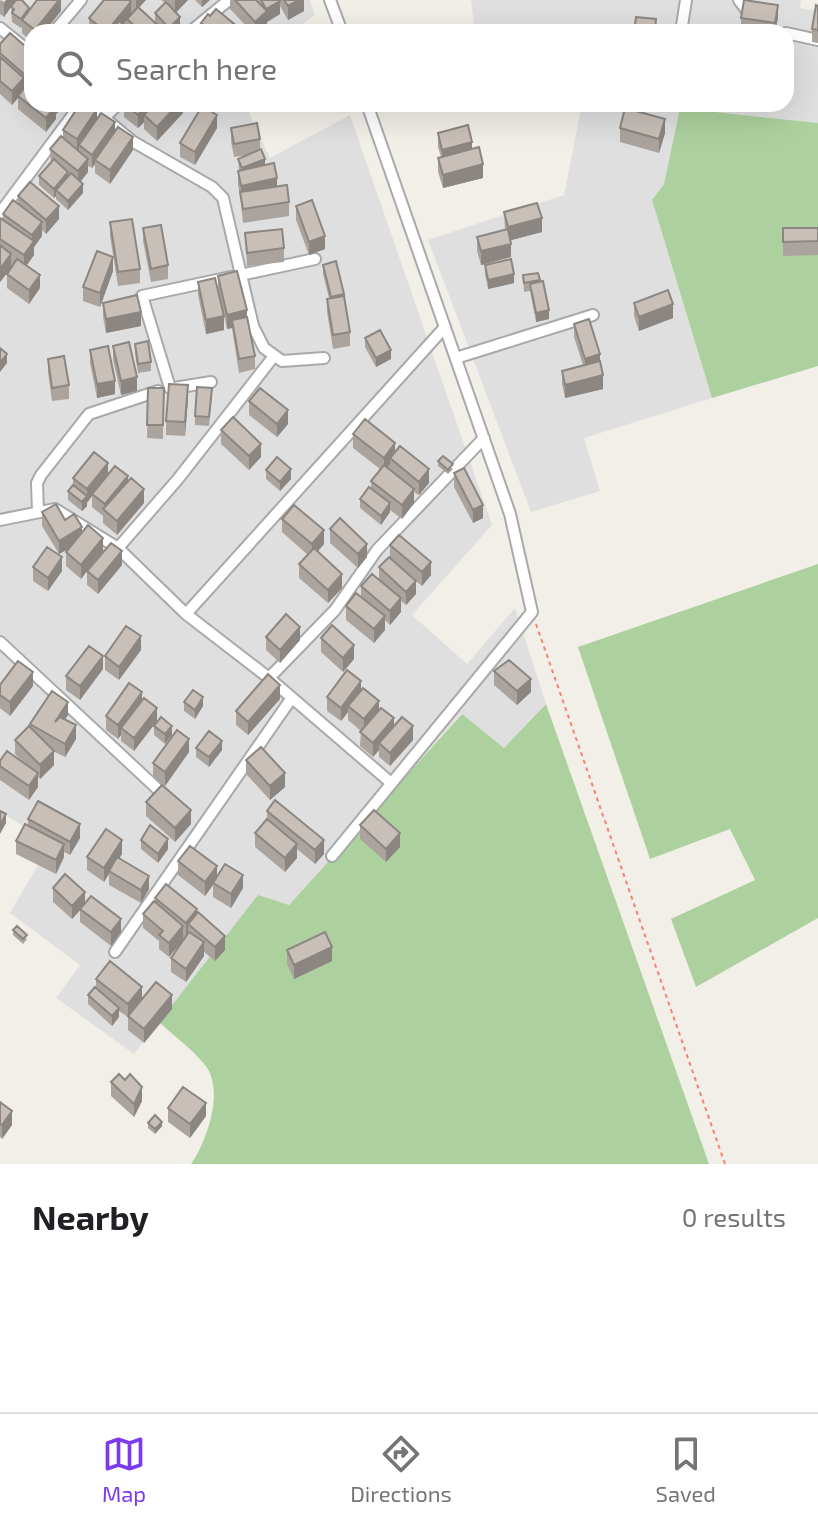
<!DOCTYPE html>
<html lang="en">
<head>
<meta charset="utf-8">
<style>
  body { margin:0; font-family:"Exo 2",sans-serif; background:#f6f6f6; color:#202124 }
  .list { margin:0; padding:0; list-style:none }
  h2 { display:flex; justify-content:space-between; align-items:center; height:104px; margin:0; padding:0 32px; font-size:34px }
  h2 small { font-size:26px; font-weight:400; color:#757577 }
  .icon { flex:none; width:44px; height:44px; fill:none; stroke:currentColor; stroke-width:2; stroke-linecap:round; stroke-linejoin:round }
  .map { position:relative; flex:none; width:818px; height:1164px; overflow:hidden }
  .search { position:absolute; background:#fff; box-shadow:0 8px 32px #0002; left:24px; right:24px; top:24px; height:88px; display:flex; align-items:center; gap:20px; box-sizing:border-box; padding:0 28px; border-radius:24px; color:#757577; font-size:30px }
  .sheet { height:248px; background:#fff }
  nav { display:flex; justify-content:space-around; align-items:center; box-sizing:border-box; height:112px; border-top:2px solid #e0e0e0; background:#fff; font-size:22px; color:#757577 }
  nav a { display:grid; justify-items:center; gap:4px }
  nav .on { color:#7c3aed }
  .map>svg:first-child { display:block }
  .residential { fill:#e0dfdf }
  .forest { fill:#add19e }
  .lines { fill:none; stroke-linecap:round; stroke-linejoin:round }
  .minor-casing { stroke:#a9a9a9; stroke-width:14 }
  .path { stroke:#fa8072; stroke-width:2; stroke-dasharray:4 4; stroke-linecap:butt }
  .minor { stroke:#fff; stroke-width:10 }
  .wall { fill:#aba49e }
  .shaded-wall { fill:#8b8681 }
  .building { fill:#c7bfb8; stroke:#8b8681; stroke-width:2 }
</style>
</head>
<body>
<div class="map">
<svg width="818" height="1164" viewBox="0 0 818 1164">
  <rect width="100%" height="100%" fill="#f2efe9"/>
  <path class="residential" d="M0 0H310L315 15 291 32H32V104H245L270 158 350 115 492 525 412 615 467 664 515 608 546 704 504 748 461 714 289 905 258 896 134 1054 56 998 80 965 10 913 51 843 0 812Z
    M471 0H801L800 8 818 11V123L681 108 664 184 652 200 712 398 584 438 600 491 531 512 428 240 564 195 582 104H786V32H475Z"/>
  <path class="forest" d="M680 108 818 123V366L712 398 652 200 664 184Z
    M818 564V918L696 987 671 919 755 880 730 829 650 859 578 647Z
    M546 704 709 1164H191C207 1141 225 1090 205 1065 192 1049 174 1036 159 1022L258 895 289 905 462 714 504 748Z"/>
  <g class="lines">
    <g class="minor-casing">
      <path id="minor" d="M330 0 342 32
        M739 0 751 16
        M0 28 32 54
        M54 32 81 0
        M190 32 229 0
        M681 32 686 0
        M786 33 818 40
        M88 104 132 141 212 187 223 198 253 326 264 348 282 361 324 358
        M105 117 118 104
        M0 213 81 104
        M456 358 593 315
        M170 388 142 296 315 259
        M174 388 211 382
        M38 511 37 483 41 475 89 414 158 391
        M0 520 55 509 118 548 186 614 269 678 390 782
        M118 548 178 479 274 356
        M186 614 445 327
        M0 642 165 796
        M269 678 335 610 377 550 484 438
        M332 856 532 612 510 514 367 104
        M115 952 291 699"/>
    </g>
    <path class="path" d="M536 624 725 1164"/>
    <use href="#minor" class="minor"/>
  </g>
  <path class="wall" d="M0 0 29 11 61 0V11L44 32H32V42L22 33V27L21 28 12 22 11 7 4 17 0 14Z
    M104 0H146L138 8 155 22V13L165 3 161 0H188L176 13 180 26 174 32H164L163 31V32H89V18Z
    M195 0H210L202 7Z
    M230 0H304V11L288 20 280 6V14L267 22V24L259 32H252L230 9Z
    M818 6V43L812 42V29Z
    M741 18H778L775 32 741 31Z
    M201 23 244 32H196L201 30Z
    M0 44 32 52V104H66L56 114V119L46 132 18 109V98L12 105 0 94Z
    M124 104H192L187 111 183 107V113L157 141 144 129V122L138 128 124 117Z
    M97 119 115 131 133 150 110 184 95 173V164L92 168 88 166V172L81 181 83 193 68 210 56 199V196L54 198 39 185V176L51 163 50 149 63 138V130Z
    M217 128 195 165 180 157V143Z
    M231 128 260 139V150L265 165 277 187 289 202V216L243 223 240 196 238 185V171H239L238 159 247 155 234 157 231 141Z
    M620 128 665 133 659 153 620 142Z
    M438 133 472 149 483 178 443 188 438 172V158L441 157 438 147Z
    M18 196 59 219 46 234 42 230V236L34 247V255L27 265 40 288 29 304 7 288V274L8 272 0 282V218L3 220V214L18 204Z
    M296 206 325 249 309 255 296 220Z
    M504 212 542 232 511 240V257L481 265 477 251V237L505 230Z
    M110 222 140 269V283L118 286 110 236Z
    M143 228 168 265V279L151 282 143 241Z
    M783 228H818V255L783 256Z
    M245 233 284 248V262L247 266Z
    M323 265 344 294 350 332V346L333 349 327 312V299L329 298 323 274Z
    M485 265 514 283 488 289 485 274Z
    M113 271 100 307 83 301V287Z
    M538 273 549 319 536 322 530 291 524 292 523 275Z
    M218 276 247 317 255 356V369L239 373 232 328 227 329 218 290Z
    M198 282 224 330 206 334 198 295Z
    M103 303 141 326 106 333 103 317Z
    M634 303 673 318 639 331 634 316Z
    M574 324 600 361 603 389 565 398 562 384V371L583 365 574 337Z
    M365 338 391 359 376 367 365 347Z
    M135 344 151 362V371L138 373 135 353Z
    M113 346 137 391 121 395 113 360Z
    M90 350 115 394 97 398 90 363Z
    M48 359 69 385V399L52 401 48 372Z
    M148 388H164L163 439 147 438Z
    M212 397 209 426 195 425V416Z
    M188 399 185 436 166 435V421Z
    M249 401 288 424 277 437 249 415Z
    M221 430 261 457 249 470 221 444Z
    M353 434 395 451 429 483 419 495 414 492V503L402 519 390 510V512L381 525 360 508V499L371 489V481L380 469 353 448Z
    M438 461 453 469 448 474 438 466Z
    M266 470 291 479 280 491 266 479Z
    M454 473 483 518 473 523 454 487Z
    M108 474 128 481 144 503 117 535 103 523V516L92 507V496L87 502V506L82 511 68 500V491L73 486V478Z
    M42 512 65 520 82 532 122 565 98 594 87 585V571L81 579 66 566V552L69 549 59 554 42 526Z
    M282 519 324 544 318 551 342 588 328 603 299 578V564L308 555 282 532Z
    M330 529 367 557 358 568 330 543Z
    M390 545 431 575 422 586 416 581V594L406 605 401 601V612L390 625 385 620V630L374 643 346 620V606L361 597V586L379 580V567L390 558Z
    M33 567 62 571 48 591 33 581Z
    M266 637 300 640 280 663 266 650Z
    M321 638 354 659 343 672 321 652Z
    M141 650 119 680 105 670V656Z
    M103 669 80 700 66 690V676Z
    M494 671 531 692 517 705 494 685Z
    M0 685 33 686 10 716 0 708Z
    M361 690 394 726 413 740 390 766 379 757V750L373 757 360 746 361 731 348 720V712L341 721 327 711V697Z
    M280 699 248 735 236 725V711Z
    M142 700 157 721 134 751 121 741V735L118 739 106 730V716Z
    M184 702 203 706 195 719 184 711Z
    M68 715 65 719 76 739 65 757 53 751 54 765 40 779 38 777V787L29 800 0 780V761L26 765 15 754V740L30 728V724Z
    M154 726 172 735 165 744 154 735Z
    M196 748 222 750 209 767 196 757Z
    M189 752 165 786 153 777V763Z
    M246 760 285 787 270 800 246 774Z
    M146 802 191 824 175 842 146 816Z
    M267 811 324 854 315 864 297 849V858L285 872 255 847V833L267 819Z
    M28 819 80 838 70 855 64 852V857L56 874 16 854V841L28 825Z
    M360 825 400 847 386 862 360 839Z
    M141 840 168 849 158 863 141 849Z
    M122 854 119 859 149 889 141 903 109 885V874L104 882 87 870V857Z
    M178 861 217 876 243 888 231 908 213 897V885L205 896 178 875Z
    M53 888 85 903 121 932 111 946 80 922V910L72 919 53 902Z
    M155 898 197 914 225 950 215 961 204 952V956L186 982 171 972V958L182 941 169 957 159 949V941L143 928V914L155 902Z
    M13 930 27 939 23 944 13 935Z
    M287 950 332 961 294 979 287 964Z
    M96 979 142 999 172 1009 144 1043 128 1030V1017L119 1011V1017L112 1026 88 1004V995L96 988Z
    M111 1082 142 1101 134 1117 111 1096Z
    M0 1102 12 1125 2 1139 0 1137Z
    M168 1108 206 1116 190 1138 168 1122Z
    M148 1123 162 1126 155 1134 148 1128Z"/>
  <path class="shaded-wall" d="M6 0H16L4 17V3Z
    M59 0H61V11L44 32H35V30Z
    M136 0H146L136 11Z
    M175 0H188L175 13Z
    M202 0H210L202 7Z
    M299 0H304V11L288 20V6Z
    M280 1V14L267 22V24L259 32H255V22L266 9Z
    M131 2V15L117 32H106Z
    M778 5V18L775 32V23Z
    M180 17V26L174 32H169V28Z
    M32 70V79L30 77V86L26 90V76Z
    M24 78V91L18 96V98L12 105V91Z
    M56 104H66L56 114Z
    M147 104H159L144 115V122L138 128V115Z
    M178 104H183V113L157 141V127Z
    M56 105V119L46 132V118Z
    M97 109V123L79 145V150L77 153V139Z
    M217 115V128L195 165V152Z
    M665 119V133L659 153V139Z
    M115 122V136L95 160V164L92 168V155Z
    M133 137V150L110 184V170Z
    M472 142V155L442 164V150Z
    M88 159V172L78 185V171Z
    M265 159V168L242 177V168Z
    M483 164V178L443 188V175Z
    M68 172V181L56 190V196L54 198V189Z
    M277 178V192L241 200V186Z
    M83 184V193L68 210V201Z
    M59 206V219L46 234V220Z
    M542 218V232L508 241V227Z
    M42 222V236L34 247V255L24 269V255L32 244V235Z
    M325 236V249L309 255V242Z
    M511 244V257L481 265V251Z
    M11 254V268L0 282V269Z
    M113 257V271L100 307V293Z
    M514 274V283L488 289V280Z
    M40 275V288L29 304V290Z
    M673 304V318L639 331V317Z
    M247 310V324L232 320V328L227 329V315Z
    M549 310V319L536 322V313Z
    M141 312V326L106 333V319Z
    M224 316V330L206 334V320Z
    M391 350V359L376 367V358Z
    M7 354V363L0 372V363Z
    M600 354V368L585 372V359Z
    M603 375V389L565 398V385Z
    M137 377V391L121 395V381Z
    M115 381V394L97 398V384Z
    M188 385V399L185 436V422Z
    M288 410V424L277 437V424Z
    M395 443V457L390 458V464L384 472V458Z
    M261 444V457L249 470V456Z
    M108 463V477L92 494V496L87 503V489Z
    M291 469V479L280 491V482Z
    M429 469V483L419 495V482Z
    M128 476V489L105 511V504Z
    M144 489V503L117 535V521Z
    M414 489V503L402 519V505Z
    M87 496V506L82 511V502Z
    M390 503V512L381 525V516Z
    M483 505V518L473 523V510Z
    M82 527V541L59 554V541Z
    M324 530V544L312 558V544Z
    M103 538V551L81 579V565Z
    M367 544V557L358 568V554Z
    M122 551V565L98 594V580Z
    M62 557V571L48 591V578Z
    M431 562V575L422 586V572Z
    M342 574V588L328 603V590Z
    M416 581V594L406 605V592Z
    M401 598V612L390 625V611Z
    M385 616V630L374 643V629Z
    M300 627V640L280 663V650Z
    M141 636V650L119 680V667Z
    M354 645V659L343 672V658Z
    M103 656V669L80 700V686Z
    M33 672V686L10 716V702Z
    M531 679V692L517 705V691Z
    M361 681V695L348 706V712L341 721V708Z
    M280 685V699L248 735V722Z
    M142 692V706L121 728V735L118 739V725Z
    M203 697V706L195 719V710Z
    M379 701V715L364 733V719Z
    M68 702V715L55 736V722Z
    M157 708V721L134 751V738Z
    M394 718V732L379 743V750L373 757V743Z
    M76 725V739L65 757V744Z
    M172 726V735L165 744V734Z
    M413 726V740L390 766V753Z
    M189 739V752L165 786V772Z
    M222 741V750L209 767V757Z
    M54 751V765L40 779V765Z
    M38 773V787L29 800V786Z
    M285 773V787L270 800V786Z
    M191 810V824L175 842V828Z
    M6 814V823L0 834V825Z
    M80 824V838L70 855V842Z
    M400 833V847L386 862V849Z
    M168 839V849L158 863V854Z
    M122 840V854L110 872 109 871V874L104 882V868Z
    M324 840V854L315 864V850Z
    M64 844V857L56 874V860Z
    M297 844V858L285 872V858Z
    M217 866V880L213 883V885L205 896V882Z
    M243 875V888L231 908V894Z
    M149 876V889L141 903V890Z
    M85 892V905L72 919V906Z
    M197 909V922L188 924V933L186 936V923Z
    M121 919V932L111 946V932Z
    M183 926V940L169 957V943Z
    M225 936V950L215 961V947Z
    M204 942V956L186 982V969Z
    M332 947V961L294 979V965Z
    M142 987V1000L128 1018V1004Z
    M172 995V1009L144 1043V1029Z
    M119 1008V1017L112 1026V1016Z
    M142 1087V1101L134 1117V1104Z
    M206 1103V1116L190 1138V1124Z
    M12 1111V1125L2 1139V1125Z
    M162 1122V1126L155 1134V1129Z"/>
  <path class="building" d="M16 0H22L29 8 21 19 12 13 14 9 11 7Z
    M37 0H59L35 30 22 20Z
    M104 0H129L131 2 106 32 89 18Z
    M235 0H256L267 11 255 22Z
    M261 0H280V1L266 9Z
    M284 0H299L288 6Z
    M744 0 778 5 775 23 741 18Z
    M166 2 180 17 169 28 155 13Z
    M816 5 818 6V30L812 29Z
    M138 7 163 30 161 32H141L127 19Z
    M216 9 244 32H213L201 23 208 14 210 16Z
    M636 17 656 19 655 32H634Z
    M119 21 133 32H110Z
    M10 33 32 52V70L26 76 0 53V44Z
    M0 57 24 78 12 91 0 81Z
    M28 83 32 86V104L56 105 46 118 18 96Z
    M80 104H90L97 109 77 139 63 130Z
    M125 104H147L138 115Z
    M154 104H178L157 127 144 115Z
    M202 106 217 115 195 152 180 143Z
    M625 108 665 119 659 139 620 128Z
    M101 113 115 122 92 155 79 145Z
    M257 123 260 139 234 144 231 128Z
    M468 125 472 142 442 150 438 133Z
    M118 127 133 137 110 170 95 160Z
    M61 136 88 159 78 171 50 149Z
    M479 147 483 164 443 175 438 158Z
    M261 149 265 159 242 168 238 159Z
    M54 159 68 172 54 189 39 176Z
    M274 163 277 178 241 186 238 171Z
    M71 173 83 184 68 201 56 190Z
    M30 182 59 206 46 220 18 196Z
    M287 185 289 202 243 209 240 192Z
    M13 200 42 222 32 235 3 214Z
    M312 200 325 236 309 242 296 206Z
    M537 203 542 218 508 227 504 212Z
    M0 218 34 241 24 255 0 239Z
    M132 219 140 269 118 272 110 222Z
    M161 225 168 265 151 269 143 228Z
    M783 228H818V241L783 242Z
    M282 229 284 248 247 253 245 233Z
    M508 229 511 244 481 251 477 237Z
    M0 245 11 254 0 269Z
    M97 251 113 257 100 293 83 287Z
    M17 259 40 275 29 290 7 274Z
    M511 259 514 274 488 280 485 265Z
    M336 261 344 294 331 297 323 265Z
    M237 271 247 310 227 315 218 276Z
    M538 273 540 280 524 283 523 275Z
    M215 278 224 316 206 320 198 282Z
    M543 281 549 310 536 313 530 284Z
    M668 290 673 304 639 317 634 303Z
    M137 295 141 312 106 319 103 303Z
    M344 296 350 332 333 335 327 299Z
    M247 317 255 356 239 359 232 320Z
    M589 319 600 354 585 359 574 324Z
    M380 330 391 350 376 358 365 338Z
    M148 341 151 362 138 364 135 344Z
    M129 342 137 377 121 381 113 346Z
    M108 346 115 381 97 384 90 350Z
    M0 348 7 354 0 363Z
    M64 356 69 385 52 388 48 359Z
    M600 361 603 375 565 385 562 371Z
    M169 384 188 385 185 422 166 421Z
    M197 387 212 388 209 417 195 416Z
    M148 388H164L163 425H147Z
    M260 388 288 410 277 424 249 401Z
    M233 417 261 444 249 456 221 430Z
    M365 419 395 443 384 458 353 434Z
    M400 446 429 469 419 482 390 458Z
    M94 452 108 463 87 489 73 478Z
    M443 456 453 464 448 470 438 461Z
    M277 457 291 469 280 482 266 470Z
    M384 465 414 489 402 505 371 481Z
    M115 466 128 476 105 504 92 494Z
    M464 468 483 505 473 510 454 473Z
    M131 478 144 489 117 521 103 509Z
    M73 485 87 496 82 502 68 491Z
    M369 487 390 503 381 516 360 499Z
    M56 504 65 520 74 514 82 527 59 541 42 512Z
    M294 505 324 530 312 544 282 519Z
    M340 518 367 544 358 554 330 529Z
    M88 525 103 538 81 565 66 552Z
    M399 535 431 562 422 572 390 545Z
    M111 543 122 551 98 580 87 571Z
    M47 547 62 557 48 578 33 567Z
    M314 548 342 574 328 590 299 564Z
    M389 557 416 581 406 592 379 567Z
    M372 574 401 598 390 611 361 586Z
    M356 593 385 616 374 629 346 606Z
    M286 614 300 627 280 650 266 637Z
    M332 625 354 645 343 658 321 638Z
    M126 626 141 636 119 667 105 656Z
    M89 646 103 656 80 686 66 676Z
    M509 660 531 679 517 691 494 671Z
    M18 661 33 672 10 702 0 695V685Z
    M347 670 361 681 341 708 327 697Z
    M268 674 280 685 248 722 236 711Z
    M129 683 142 692 118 725 106 716Z
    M363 688 379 701 364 719 348 706Z
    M193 690 203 697 195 710 184 702Z
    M52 691 68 702 55 722 60 717 76 725 65 744 30 724Z
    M144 698 157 708 134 738 121 728Z
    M381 708 394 718 373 743 360 732Z
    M161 717 172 726 165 734 154 726Z
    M402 717 413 726 390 753 379 743Z
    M29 726 54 751 40 765 15 740Z
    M177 730 189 739 165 772 153 763Z
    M209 731 222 741 209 757 196 748Z
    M261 747 285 773 270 786 246 760Z
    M7 751 38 773 29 786 0 766V761Z
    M162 785 191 810 175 828 146 802Z
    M275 800 324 840 315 850 267 811Z
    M38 801 80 824 70 842 28 819Z
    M374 810 400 833 386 849 360 825Z
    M0 811 6 814 0 825Z
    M267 819 297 844 285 858 255 833Z
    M25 824 64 844 56 860 16 841Z
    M150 825 168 839 158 854 141 840Z
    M106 829 122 840 104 868 87 857Z
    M190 846 217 866 205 882 178 861Z
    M117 857 149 876 141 890 109 871Z
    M225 864 243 875 231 894 213 883Z
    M65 874 85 892 72 906 53 888Z
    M166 884 197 909 186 923 155 898Z
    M91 896 121 919 111 932 80 909Z
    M154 901 183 926 169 943 159 935 163 931 143 914Z
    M198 912 225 936 215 947 188 924Z
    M17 926 27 935 23 939 13 930Z
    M189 932 204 942 186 969 171 958Z
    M325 932 332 947 294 965 287 950Z
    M110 961 142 987 128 1004 96 979Z
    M156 982 172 995 144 1029 128 1016Z
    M95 987 119 1008 112 1016 88 995Z
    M119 1074 125 1080 130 1074 142 1087 134 1104 111 1082Z
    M183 1087 206 1103 190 1124 168 1108Z
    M0 1102 12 1111 2 1125 0 1124Z
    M155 1115 162 1122 155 1129 148 1123Z"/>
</svg>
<div class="search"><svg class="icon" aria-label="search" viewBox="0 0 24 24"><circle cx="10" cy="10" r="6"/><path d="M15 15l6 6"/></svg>Search here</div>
</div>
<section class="sheet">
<h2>Nearby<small>0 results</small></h2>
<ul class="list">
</ul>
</section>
<nav>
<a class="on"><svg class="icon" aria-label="map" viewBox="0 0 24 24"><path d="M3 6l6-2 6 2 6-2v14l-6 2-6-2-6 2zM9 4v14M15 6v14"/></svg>Map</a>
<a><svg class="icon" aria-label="directions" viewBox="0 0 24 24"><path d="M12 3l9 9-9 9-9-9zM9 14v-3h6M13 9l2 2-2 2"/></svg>Directions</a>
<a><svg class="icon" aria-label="saved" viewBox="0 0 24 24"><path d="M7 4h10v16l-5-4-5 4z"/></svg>Saved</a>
</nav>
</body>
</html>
